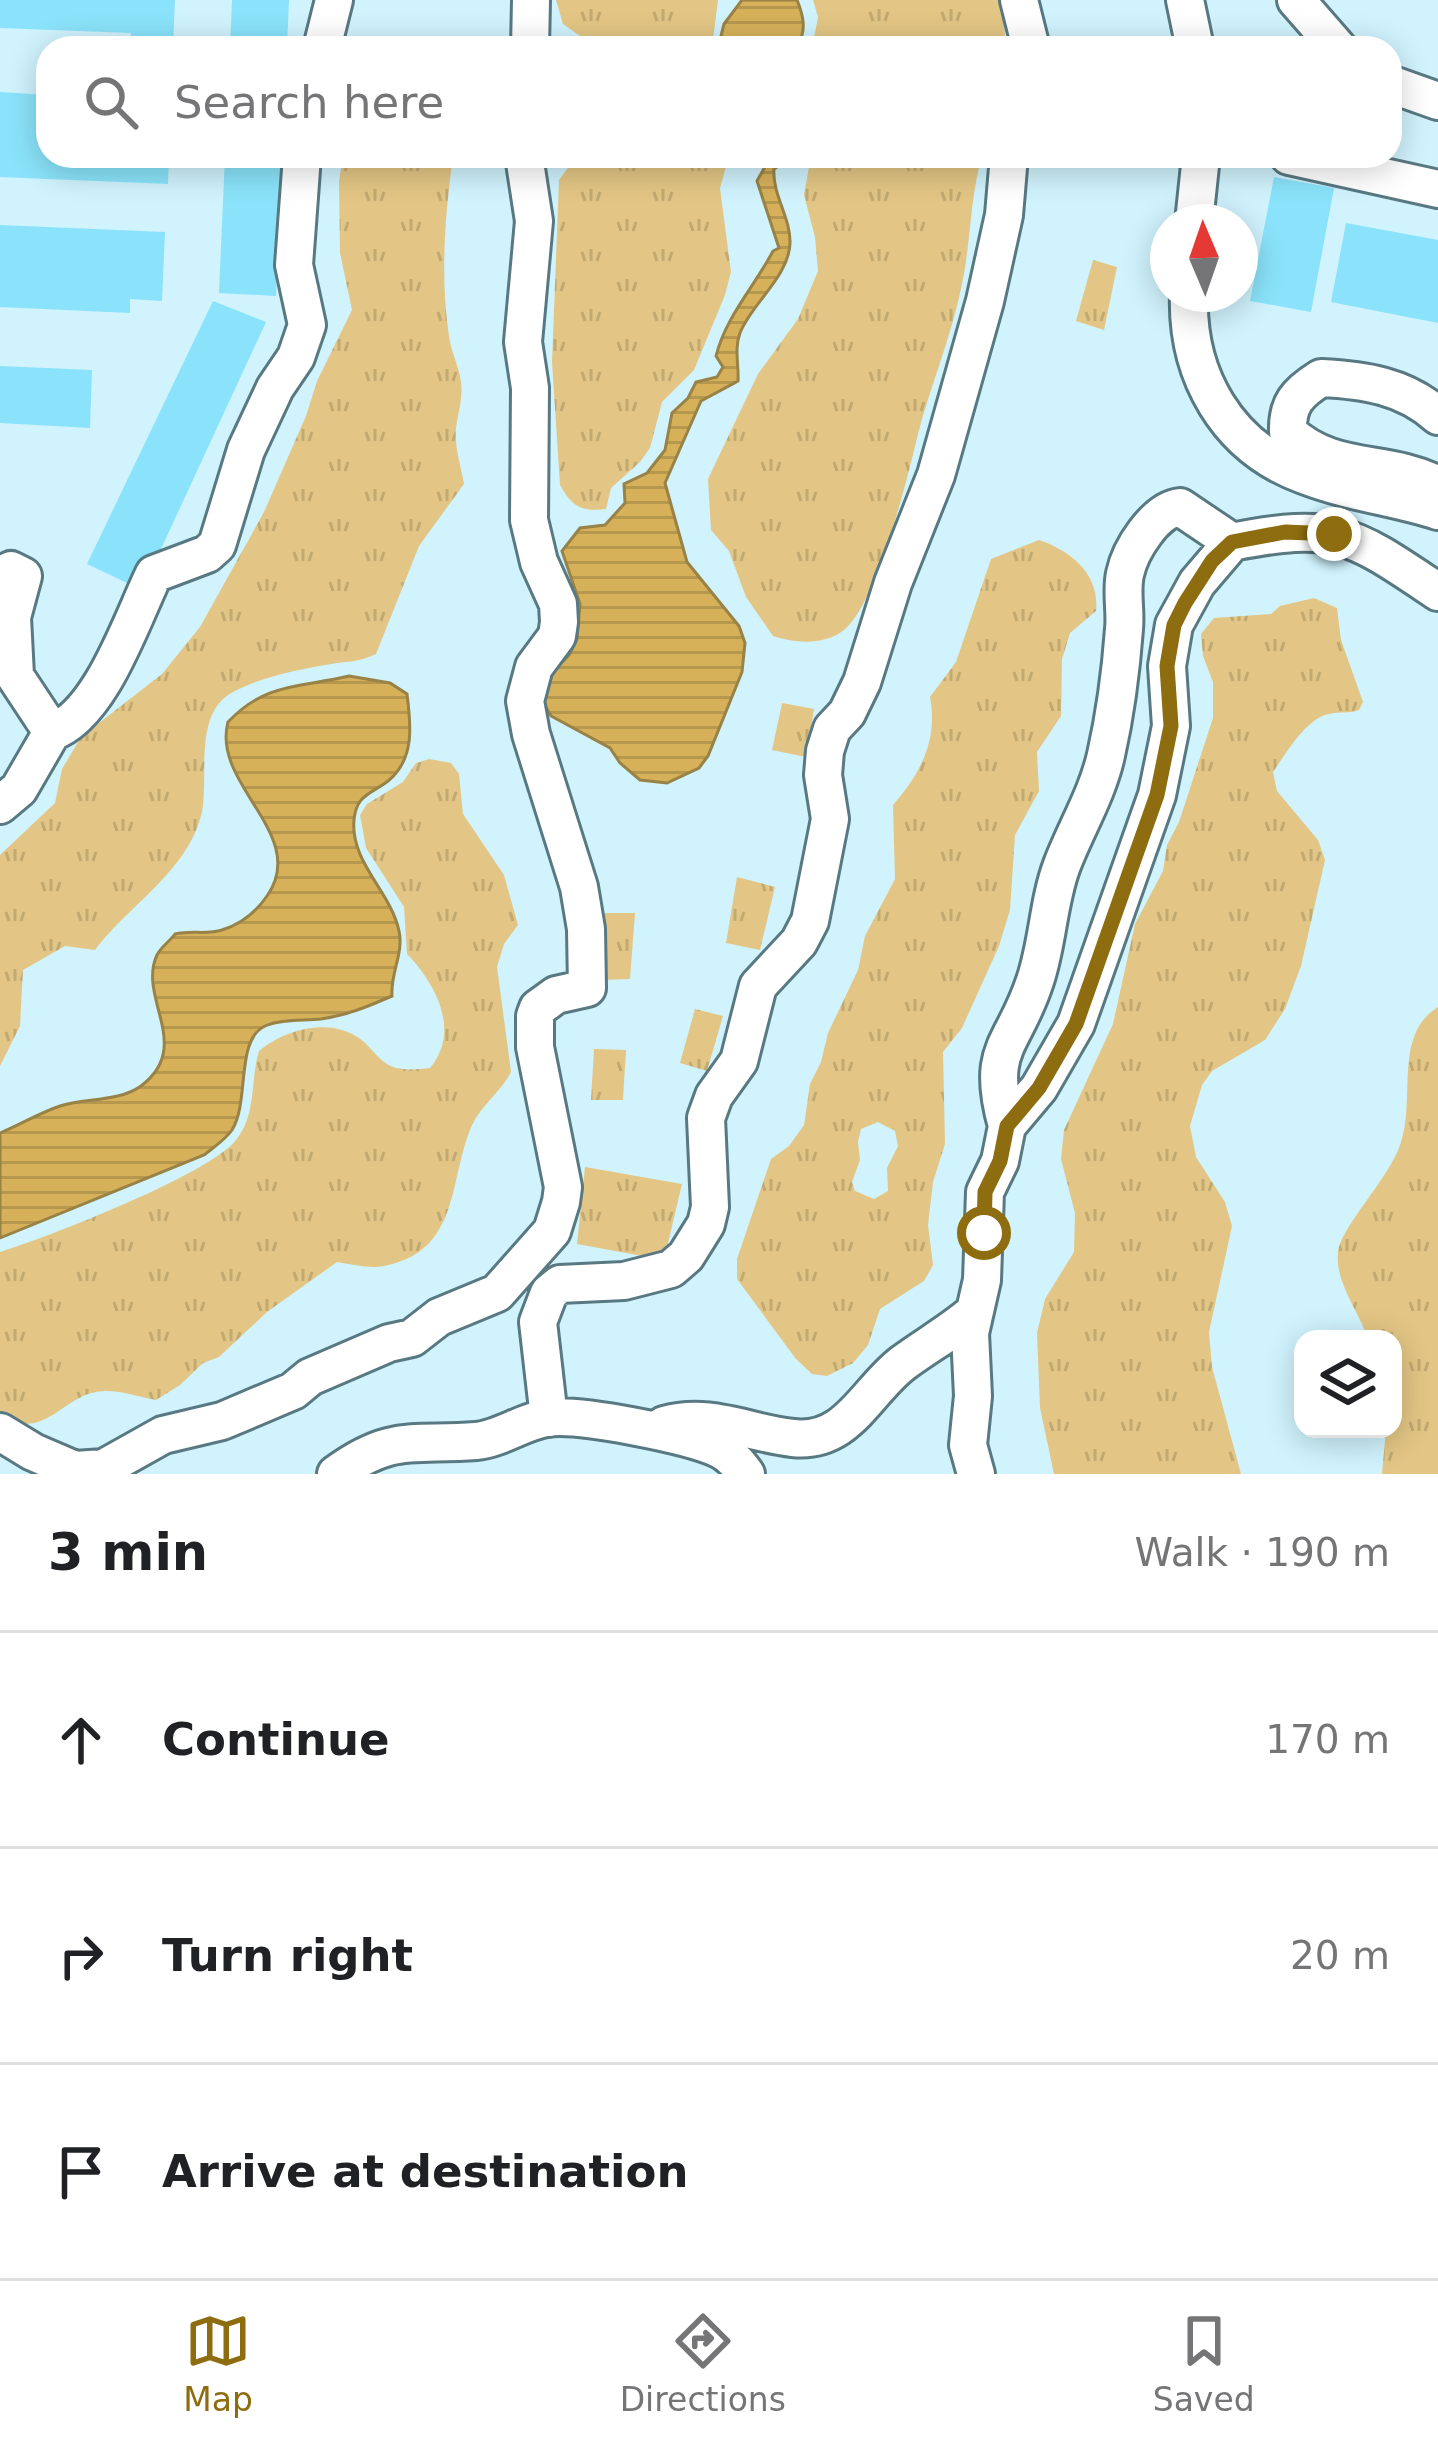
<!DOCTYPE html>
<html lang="en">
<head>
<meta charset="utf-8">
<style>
  body { margin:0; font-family:"DejaVu Sans",sans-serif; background:#f2f2f2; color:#202124 }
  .controls { position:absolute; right:36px; bottom:36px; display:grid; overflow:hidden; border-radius:24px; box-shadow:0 6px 30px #0003 }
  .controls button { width:108px; height:108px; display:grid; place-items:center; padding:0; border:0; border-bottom:3px solid #e0e0e0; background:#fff; color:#202124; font:60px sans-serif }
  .compass { position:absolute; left:1150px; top:204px; width:108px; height:108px; border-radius:50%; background:#fff; box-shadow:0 6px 30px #0003; rotate:358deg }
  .stop { position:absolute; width:36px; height:36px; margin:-27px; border:9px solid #8e6d10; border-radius:50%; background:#fff }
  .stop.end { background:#8e6d10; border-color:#fff; box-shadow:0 3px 12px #0008 }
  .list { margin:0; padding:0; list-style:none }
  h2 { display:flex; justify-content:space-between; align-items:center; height:156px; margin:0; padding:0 48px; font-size:51px }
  h2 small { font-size:39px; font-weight:400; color:#757577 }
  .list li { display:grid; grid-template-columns:78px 1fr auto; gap:36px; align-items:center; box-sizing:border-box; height:216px; padding:0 48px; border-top:3px solid #e0e0e0 }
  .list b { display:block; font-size:45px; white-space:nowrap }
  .list em { font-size:39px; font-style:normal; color:#757577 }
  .icon { flex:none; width:66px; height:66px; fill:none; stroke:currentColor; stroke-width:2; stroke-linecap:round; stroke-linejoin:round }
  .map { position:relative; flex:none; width:1438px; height:1474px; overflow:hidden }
  .search { position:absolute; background:#fff; box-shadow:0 6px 30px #0003; left:36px; right:36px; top:36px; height:132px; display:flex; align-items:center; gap:30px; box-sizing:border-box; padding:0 42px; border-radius:36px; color:#757577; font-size:45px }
  .sheet { height:804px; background:#fff }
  nav { display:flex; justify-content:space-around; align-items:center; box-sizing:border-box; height:168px; border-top:3px solid #e0e0e0; background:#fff; font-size:33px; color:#757577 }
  nav a { display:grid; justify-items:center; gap:6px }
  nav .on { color:#8e6d10 }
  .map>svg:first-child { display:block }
  .grass { fill:url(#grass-tufts); fill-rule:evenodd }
  .water { fill:url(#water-rules); stroke:#988246; stroke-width:3 }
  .building { fill:#8ae3fa }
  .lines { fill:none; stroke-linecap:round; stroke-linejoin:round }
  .minor-casing { stroke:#597982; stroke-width:42 }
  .minor { stroke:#fff; stroke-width:36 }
  .route { stroke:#8e6d10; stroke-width:15 }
</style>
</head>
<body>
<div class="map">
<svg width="1438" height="1474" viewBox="0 0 1438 1474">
  <defs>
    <pattern id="grass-tufts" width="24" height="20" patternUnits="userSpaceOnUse" patternTransform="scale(3)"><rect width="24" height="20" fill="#e3c685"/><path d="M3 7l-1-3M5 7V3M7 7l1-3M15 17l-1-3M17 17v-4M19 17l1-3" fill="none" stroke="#c1a972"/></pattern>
    <pattern id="water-rules" width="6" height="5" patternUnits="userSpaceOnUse" patternTransform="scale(3)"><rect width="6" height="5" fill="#d6b15a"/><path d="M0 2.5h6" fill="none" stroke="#b6974e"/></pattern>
  </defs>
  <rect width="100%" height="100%" fill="#d0f3fd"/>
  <path class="grass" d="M556 0H718L712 48H597L563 24Z
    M813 0H1004L1005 48H812L818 17Z
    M343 156H453C445 215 440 277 449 336 451 352 459 366 461 382 463 400 458 412 456 428 454 445 461 466 464 484L419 546 376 654C360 662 348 661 331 664 300 669 261 677 233 692 193 713 209 775 202 812 189 870 129 905 95 950L65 946 23 970 20 1026 0 1066V855L55 803 62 769 81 737 162 674 200 627 264 512 306 416 317 381 352 310 340 253 339 181Z
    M583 156H736L727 163 720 188 731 272 725 295 694 370 662 402 650 448 640 462 611 488 606 509C582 512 572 507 560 485L552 362 559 180 573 161Z
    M811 156H982C970 197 971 242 962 284 952 335 931 384 918 434 908 477 876 605 844 630 823 646 795 643 773 636L746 597 729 551 711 530 708 479 758 374 798 319 818 271 815 237 804 195Z
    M1093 260 1117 267 1104 330 1076 321Z
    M1039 540C1071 551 1100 574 1096 611L1070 633 1062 659 1061 716 1037 752 1039 791 1015 835 1010 910 999 946 962 1028 943 1052 945 1144 933 1182 928 1225 933 1265 924 1281 880 1309 868 1345 853 1363 827 1376 812 1374 796 1359 737 1279V1259L771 1159 789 1146 804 1125 810 1084 821 1062 828 1033 858 970 865 936 895 879 893 805C921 773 938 740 930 697L956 662 991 559ZM878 1122 895 1131 898 1146 887 1168 888 1191 874 1199 855 1191 852 1182 860 1160 858 1142 861 1129Z
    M1314 598 1337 608 1341 640 1363 702 1359 710C1348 714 1339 711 1329 714 1305 719 1286 754 1273 772L1277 791 1318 840 1325 860 1301 966 1285 1009 1265 1040 1212 1071 1202 1085 1190 1126 1196 1157 1225 1202 1232 1226 1209 1332 1212 1367 1241 1474H1054L1040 1408 1037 1333 1045 1299 1074 1252 1075 1213 1061 1159 1064 1130 1113 1024 1135 924 1163 871 1167 845 1179 822 1213 718V682L1203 656 1201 634 1214 618 1271 614 1280 606Z
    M782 703 814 709 806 757 772 750Z
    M429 759 451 763 459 774 463 814 504 875 518 925 504 944 497 967 511 1072C501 1092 482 1104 472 1125 448 1180 461 1251 384 1266 370 1269 351 1264 337 1262L267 1312 219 1357 203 1363 180 1385 156 1400C134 1396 110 1386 88 1394 58 1405 40 1439 0 1416V1252C46 1238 210 1174 236 1140 257 1114 250 1080 259 1051 287 1028 334 1016 364 1042 374 1051 380 1062 393 1067 405 1071 418 1069 430 1068 461 1031 436 984 407 954L404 907 366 848 360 815 367 804 403 782 416 763Z
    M737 877 775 887 760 950 726 943Z
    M601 913H635L630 979 603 980Z
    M1438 1007V1474H1382L1386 1429H1393V1339H1368C1359 1311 1335 1283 1338 1253 1340 1227 1391 1177 1401 1142 1416 1097 1393 1035 1438 1007Z
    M695 1009 723 1016 707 1071 680 1063Z
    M594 1049 626 1050 623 1100H591Z
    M585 1167 682 1184 664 1260 577 1244Z"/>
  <path class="water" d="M742 0H797C804 17 807 32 796 48H718L724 24Z
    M771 156H794L774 169C772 194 791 219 790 243 789 277 751 304 740 333 734 349 739 365 738 381L701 401 665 483 687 562 739 626 745 643 742 672 708 756 699 768 667 783 640 780 620 763 610 748 551 716 542 700 551 673 569 655 577 639 580 604 562 551 580 528 605 525 625 503 624 484 647 473 665 450 672 413 688 398 696 382 717 377 723 367 716 356C726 316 755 286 773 251L779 248 757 181Z
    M349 676 390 683 407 694C411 725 415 759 388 781 371 794 356 795 354 820 350 862 391 892 399 931 404 953 390 974 392 996 369 1006 348 1015 321 1019 305 1021 280 1019 265 1026 235 1040 250 1101 232 1130 225 1140 214 1147 204 1155L0 1238V1133C20 1125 39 1113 60 1106 84 1098 119 1102 141 1086 194 1046 137 998 157 955 160 948 170 941 175 934 191 930 207 935 222 930 241 924 256 912 267 896 310 835 211 785 228 722 266 682 299 688 349 676Z"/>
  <path class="building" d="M0 0H175L173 47 131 45V33L0 28Z
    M232 0H289L287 48H230Z
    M0 92 48 95V156H169L168 184 0 177Z
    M225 156H282L276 296 219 293Z
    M1274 177 1334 188 1311 312 1250 301Z
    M1346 223 1438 240V323L1331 302Z
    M0 225 165 232 162 301 130 299V313L0 307Z
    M213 301 266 322 142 590 87 564Z
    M0 366 92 370 90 428 0 423Z"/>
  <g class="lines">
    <g class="minor-casing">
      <path id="minor" d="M1019 0 1031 48
        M1185 0 1195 48
        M1296 0 1338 48
        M322 48 334 0
        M530 48 531 0
        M1390 84 1438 101
        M1289 156 1438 189
        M1194 222 1201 156
        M1189 294C1186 375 1227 447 1304 475 1347 492 1394 497 1438 511
        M1438 416C1405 386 1364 380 1321 378 1297 393 1287 404 1288 432 1334 475 1387 458 1438 485
        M1232 542C1337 521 1353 535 1438 592
        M0 580 1 575 11 570 23 576 12 617 15 676 52 732C101 715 132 619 154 574L207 554 217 545 246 450 275 388 296 357 307 325 294 265 302 156
        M0 805 19 789 52 732
        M549 1418 538 1322 549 1293 560 1284 624 1281 671 1269 686 1256 706 1224 710 1207 706 1118 714 1096 739 1061 758 986 799 942 810 921 830 819 823 775 825 751 832 729 847 713 862 682 893 583 936 475 985 301 1004 215 1009 156
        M664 1425C711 1412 747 1433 793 1438 848 1444 866 1391 903 1363 926 1346 951 1332 972 1314
        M0 1432 33 1452 75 1470 104 1468 163 1435 222 1421 293 1391 310 1377 389 1343 412 1338 439 1317 497 1293 552 1231 561 1202 563 1187 535 1047V1016L538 1008 556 995 587 988 586 929 579 887 531 734 525 701 534 667 557 636 559 622 558 604 539 562 529 520 530 388 523 342 534 221 524 156
        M336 1474C392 1433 414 1446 476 1441 500 1439 522 1422 546 1418 579 1413 688 1435 719 1449 731 1455 738 1463 746 1474
        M976 1474 968 1445 973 1396 970 1333 982 1280 985 1192 1000 1161 1007 1126 1039 1088 1076 1024 1157 795 1171 726 1167 666 1174 625 1197 583 1232 542 1180 507C1155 510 1130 550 1125 574 1121 592 1126 611 1124 629 1121 670 1115 715 1106 755 1097 795 1076 828 1062 865 1048 902 1048 943 1035 981 1013 1048 985 1047 1007 1126"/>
    </g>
    <use href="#minor" class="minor"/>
  </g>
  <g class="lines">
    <path class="route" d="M984 1233 985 1192 1000 1161 1007 1126 1039 1088 1076 1024 1157 795 1171 726 1167 666 1174 625 1185 603 1212 561 1232 542 1285 532 1334 534"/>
  </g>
</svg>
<div class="controls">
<button><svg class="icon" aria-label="layers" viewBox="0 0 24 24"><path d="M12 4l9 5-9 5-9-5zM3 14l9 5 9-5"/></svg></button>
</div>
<svg class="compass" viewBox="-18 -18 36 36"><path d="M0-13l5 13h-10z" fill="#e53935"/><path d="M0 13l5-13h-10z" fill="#757577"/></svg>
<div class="stop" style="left:984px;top:1233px"></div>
<div class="stop end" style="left:1334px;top:534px"></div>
<div class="search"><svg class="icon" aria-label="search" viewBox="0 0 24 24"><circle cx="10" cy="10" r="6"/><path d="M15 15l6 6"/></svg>Search here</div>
</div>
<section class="sheet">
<h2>3 min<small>Walk · 190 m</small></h2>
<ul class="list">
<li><svg class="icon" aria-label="ahead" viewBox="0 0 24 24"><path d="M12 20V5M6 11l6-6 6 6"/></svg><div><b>Continue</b></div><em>170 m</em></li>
<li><svg class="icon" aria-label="right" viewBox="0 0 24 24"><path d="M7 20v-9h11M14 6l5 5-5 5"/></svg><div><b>Turn right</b></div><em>20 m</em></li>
<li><svg class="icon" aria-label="arrive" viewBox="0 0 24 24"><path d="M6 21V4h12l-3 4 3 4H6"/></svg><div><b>Arrive at destination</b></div></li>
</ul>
</section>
<nav>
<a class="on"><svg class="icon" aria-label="map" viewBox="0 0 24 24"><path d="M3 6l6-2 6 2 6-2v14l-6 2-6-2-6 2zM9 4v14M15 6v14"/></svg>Map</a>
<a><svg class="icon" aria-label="directions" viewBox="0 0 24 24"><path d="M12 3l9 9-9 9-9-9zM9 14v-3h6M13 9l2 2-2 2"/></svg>Directions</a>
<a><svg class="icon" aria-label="saved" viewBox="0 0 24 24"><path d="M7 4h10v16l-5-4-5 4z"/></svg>Saved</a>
</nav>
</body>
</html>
